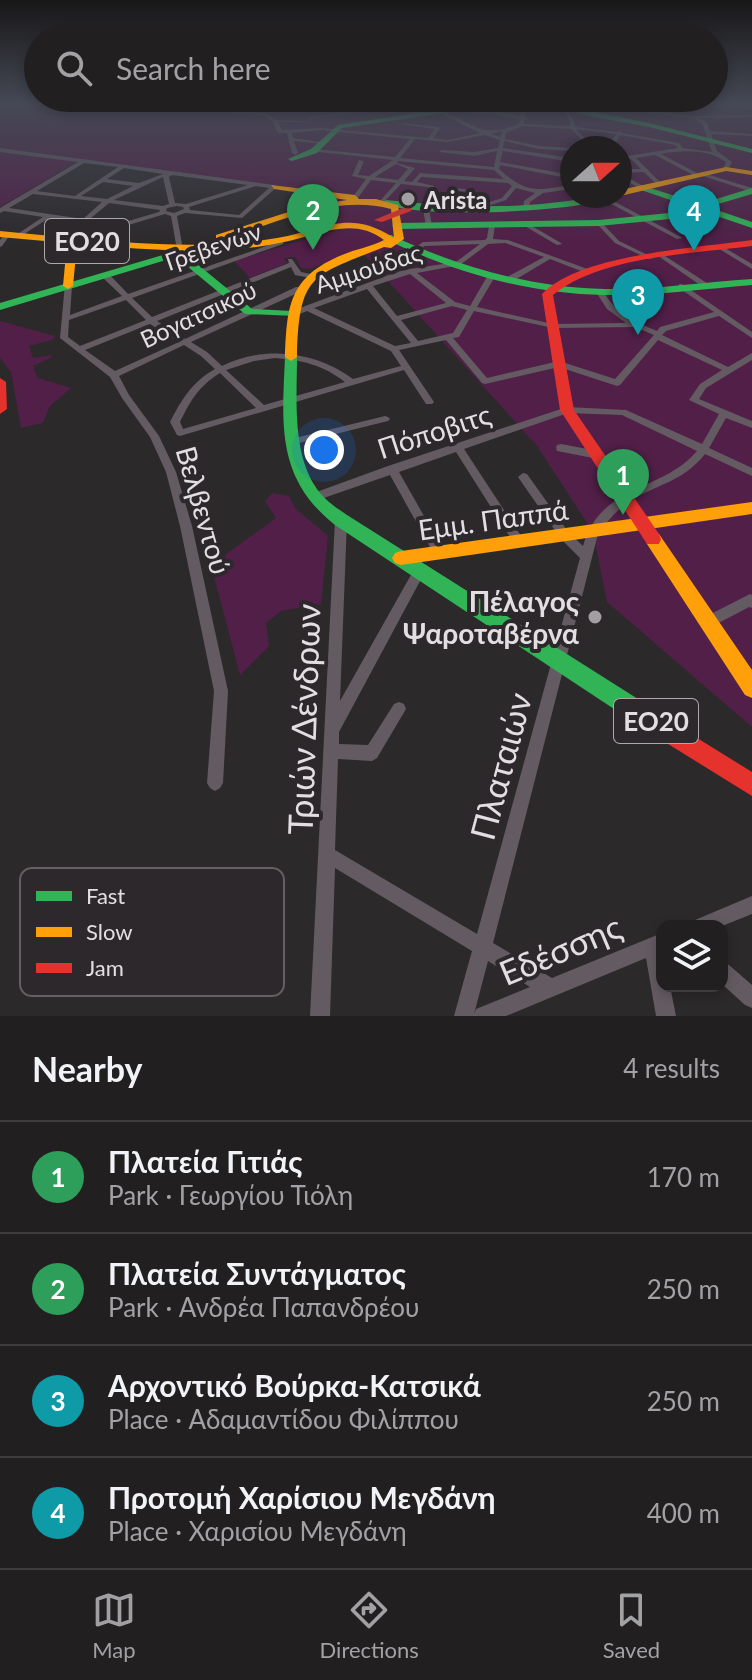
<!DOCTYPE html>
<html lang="en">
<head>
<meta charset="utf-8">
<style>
  body { margin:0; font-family:Lato,sans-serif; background:#2d2c2d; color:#f1f3f6 }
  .controls { position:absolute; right:24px; bottom:24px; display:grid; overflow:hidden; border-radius:16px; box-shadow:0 4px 12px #0003 }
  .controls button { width:72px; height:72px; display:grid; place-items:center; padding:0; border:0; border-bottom:2px solid #3e3d3e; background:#211f20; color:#f1f3f6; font:40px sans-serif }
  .compass { position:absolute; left:560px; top:136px; width:72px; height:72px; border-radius:50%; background:#211f20; box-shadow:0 4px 12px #0003; rotate:69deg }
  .you { position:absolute; left:324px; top:450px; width:28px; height:28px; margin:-20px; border:6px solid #fff; border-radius:50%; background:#1a73e8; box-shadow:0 0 0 12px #1a73e833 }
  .badge { display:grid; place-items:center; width:52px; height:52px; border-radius:50%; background:#a29fa2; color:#fff; font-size:26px; font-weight:700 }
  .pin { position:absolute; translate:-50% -66px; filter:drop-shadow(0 2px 4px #0008) }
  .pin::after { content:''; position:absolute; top:42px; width:28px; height:24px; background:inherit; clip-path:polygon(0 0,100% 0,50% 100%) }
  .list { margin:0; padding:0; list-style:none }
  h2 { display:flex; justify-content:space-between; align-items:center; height:104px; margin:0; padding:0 32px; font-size:34px }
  h2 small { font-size:26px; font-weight:400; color:#a2a2a5 }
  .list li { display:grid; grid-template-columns:52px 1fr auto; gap:24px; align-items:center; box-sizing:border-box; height:112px; padding:0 32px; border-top:2px solid #3e3d3e }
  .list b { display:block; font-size:30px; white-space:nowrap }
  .list p { margin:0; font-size:26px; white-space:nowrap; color:#a2a2a5 }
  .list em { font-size:26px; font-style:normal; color:#a2a2a5 }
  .icon { flex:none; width:44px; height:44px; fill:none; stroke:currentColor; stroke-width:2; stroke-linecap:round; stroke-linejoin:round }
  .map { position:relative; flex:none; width:752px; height:1016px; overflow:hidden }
  .search { position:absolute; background:#211f20; box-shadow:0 4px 12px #0003; left:24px; right:24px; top:24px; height:88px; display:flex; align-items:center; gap:20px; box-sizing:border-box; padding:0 28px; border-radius:44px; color:#a2a2a5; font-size:30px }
  .sheet { height:552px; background:#211f20 }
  nav { display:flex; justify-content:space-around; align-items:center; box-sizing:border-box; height:112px; border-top:2px solid #3e3d3e; background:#211f20; font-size:22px; color:#a2a2a5 }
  nav a { display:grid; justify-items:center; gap:4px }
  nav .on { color:#a29fa2 }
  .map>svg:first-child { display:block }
  .green { fill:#511f48; fill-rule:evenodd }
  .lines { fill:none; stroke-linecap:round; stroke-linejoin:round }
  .street { fill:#645b62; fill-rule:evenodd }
  .fast { fill:#30b455; fill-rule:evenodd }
  .slow { fill:#ff9f0a; fill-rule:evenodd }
  .jam { fill:#e5322d; fill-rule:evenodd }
  .poi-dot { fill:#a29fa2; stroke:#2d282b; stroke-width:3 }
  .labels { text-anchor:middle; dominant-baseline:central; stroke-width:8; stroke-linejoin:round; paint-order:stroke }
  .far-poi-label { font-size:24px; font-weight:bold; fill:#e2dfe2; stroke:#2d282b; text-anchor:start }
  .far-street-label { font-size:24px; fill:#e2dfe2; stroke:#2d282b }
  .shield { fill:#2d282b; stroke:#aca8ab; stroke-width:2 }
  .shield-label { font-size:26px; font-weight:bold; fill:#e2dfe2 }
  .street-label { font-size:28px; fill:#e2dfe2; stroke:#2d282b }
  .poi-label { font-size:28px; font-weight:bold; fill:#e2dfe2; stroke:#2d282b; text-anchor:end }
  .near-street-label { font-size:34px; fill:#e2dfe2; stroke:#2d282b }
  .key { fill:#2d282b; stroke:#635f62; stroke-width:2 }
  .key-label { font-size:22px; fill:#e2dfe2 }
</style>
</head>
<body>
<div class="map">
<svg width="752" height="1016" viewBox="0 0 752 1016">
  <rect width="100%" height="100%" fill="#2c292b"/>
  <path class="green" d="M0 104H752V727L607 602 593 532 537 446 360 250 310 269 301 268 295 257 284 258 287 263 250 278 234 261 340 229 306 190 78 161 0 207ZM572 148H620V196H572Z
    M0 321 55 336 52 340 29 346 33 358 52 355 51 358 33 366 38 378 71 388 50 406 43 423 21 428 11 372 0 358Z
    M272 493 289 496 295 508 328 536 321 604 281 611 266 623 269 646 240 675 212 569C219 556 261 530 276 518L265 501Z"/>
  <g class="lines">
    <path class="street" d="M398 104H406L310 119 308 118Z
      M433 104H438L405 118 401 117Z
      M505 104 526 107 525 117 530 119 524 120V124L570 126V121L562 106 564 105 574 121 575 127 618 132 620 131 622 133 679 143 683 148 712 152 702 123 693 118 571 104H582L693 116 752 115V117L697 118 706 121 710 131 752 134V136L711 134 717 151 732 162 728 170 723 169 726 162C708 149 683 150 661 154L699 174 703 173 752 188V192L700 175 695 176 655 155 636 158 660 182V184H656L644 172 620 173V169H641L631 159 620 161V157L678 148 675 145 620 135 615 145 618 148H612L609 145 616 134 575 129 596 148H590L571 129 522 126 506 133 505 139 539 146 574 148H572V151L539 149 504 141 503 148 572 158V162L503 151 500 162 572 175V179L500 165 499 169C528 195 535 190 572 185V189L543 193 530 202 529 209 526 211 523 209 524 201 535 193 516 188 506 200 475 210 472 208 466 192 449 189V187L470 190 477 206 502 198 512 186 508 183 421 177 417 182 434 186 429 209 432 226 429 228 426 226 423 209 428 187 401 184 382 204 379 202 396 183 371 180 357 199 352 198 366 179 352 176 359 160 364 161 358 175 369 176 393 160 311 151 314 149 395 157 410 139 321 130 292 133 293 138 325 143 323 144 294 141 298 153 295 155 292 153 287 133H278L273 122 264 115 210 112 265 113 276 120 318 122H278L282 130 321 128 428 138 435 129 400 124 402 123 438 127 440 128 433 138 448 140 480 133 439 113V111C474 120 477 141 519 124L520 119 486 113 480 114 448 110 450 109 480 112 492 109 494 110 492 111 520 116 522 109ZM502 131 500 137 491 134ZM485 135 500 140 498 148 474 152 442 150 439 152 474 156 497 151 494 167 400 158 415 139 448 142ZM398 161 494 170 504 179 420 173 412 182 404 181 415 168 397 163ZM396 164 408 169 398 180 375 177Z
      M656 104 752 107V109L658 105Z
      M349 105 351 107 314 110 312 109Z
      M0 148 274 185 277 187 242 218 185 213 177 216 182 244 179 246 176 244 171 216 165 214 72 242 69 240 80 222 49 218 18 238 16 237V235L43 217 4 211 0 213V208L78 162 0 152ZM84 163 118 167 75 196 37 191ZM124 168 163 174 139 183 107 179ZM172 175 248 185 186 204 175 203 169 177ZM163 177 169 204 163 206 114 200ZM103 182 133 186 107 199 81 196ZM256 186 269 188 239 215 190 210 189 207ZM33 194 102 202 83 219 9 208ZM109 203 160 210 159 212 77 236 91 218ZM177 206 183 207 184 209 174 213 166 211 167 208Z
      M620 173 643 186 644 187 639 188 620 177Z
      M604 196 681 237 682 238 677 239 602 199 601 198Z
      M525 222 561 243 562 244 557 245 523 225 522 224Z
      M597 222H601L619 241 654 258 649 259 615 243 597 224Z
      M492 223 495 225 493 239 508 240 593 271 586 273 550 259 513 281H507V277L544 257 505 243 488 244 460 265 417 273 455 302 470 306 488 275 492 273 496 275 477 307 553 324 626 323 607 309 596 292 600 290H603C614 313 635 322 657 331L660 327 714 312 679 288V284H682L752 332V338L719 316 666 331 662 335 728 367 752 353V360L706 388 699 399 752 421V428L726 418 709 448 752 468V476L705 454C683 482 657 484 630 501 617 510 607 521 598 534L493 943 552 978 662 933V986H670L676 1016H656L646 958 506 1016H454L472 951 335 868 330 1016H310L335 520 337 517H345L347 520 340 701 416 566 420 565 424 566 426 570 339 732V744L368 745 394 704 399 702 404 704 406 709 377 758 372 761 338 759 335 850 477 934 580 558 561 539 518 477 523 473 527 474 569 533 583 546C601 483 661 493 697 451L622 415 568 413 464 449 523 539 525 542 523 545 519 547 515 545 456 452 399 472 445 553 443 556 439 558 435 556 390 475 315 501 310 497 311 494 388 466 567 407 626 410 702 444 719 414 689 400 700 384 722 370 658 340 620 385 617 386 559 367 485 384 482 383 446 340 399 350 434 402 432 404H426L404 370 180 436 177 435 170 422C182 399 192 382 215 369L201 356 184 345 119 376 129 395 159 436 176 472 192 526 228 691 223 783 220 788 215 791 210 788 207 783 214 691 180 526 166 472 150 437 122 398 110 377 60 338 65 284 72 286 70 315 122 296 102 277V273H108L128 294 278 242 279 239 281 238 284 240 283 244 132 298 152 317 289 263 288 259H292L301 272 320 276V280L295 275 291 267 157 321 185 339 296 287H302V291L191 342 207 352 222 366C264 345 316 351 353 379L401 366 391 351 307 311 295 316H289V312L397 272 410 269 456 262 480 244 425 246 416 251 413 249 423 242 485 240 487 238 489 225ZM410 274 446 303 397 316 373 286ZM367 289 411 343 395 346 314 308ZM126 300 146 320 80 346 68 337 69 320ZM452 306 467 310 453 333 418 341 401 320ZM474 311 553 328 635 327 654 335 615 379 559 361 487 378 453 338 459 337ZM150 324 179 342 115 371 85 350ZM275 358C302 360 323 365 345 382L264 405 226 370 254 361ZM220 373 256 408 183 429 180 422C191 400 198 387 220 373ZM488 961 530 987 476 1009 474 1014Z
      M5 234 10 235 2 246 0 247V240Z
      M721 248H725L752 264V269L721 250Z
      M663 255 665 256 710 285 703 287 661 258 660 257Z
      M385 416 388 417 390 419 388 421 295 444 290 441 295 438Z
      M561 444 598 451 603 455 598 459 557 451 556 448 557 445Z
      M750 594 752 595V608L749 607 713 626 708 628 703 626 702 622 703 618Z
      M752 896V914L722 926H692L695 920Z
      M722 963 729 965 752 985V1008L745 1005 722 984Z"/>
    <path class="fast" d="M460 104H468L445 113 342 128 317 153 292 161 288 159 311 149 338 125 444 109Z
      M555 104 649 123 752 149V153L649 127 584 115Z
      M641 185 700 204 752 188V194L708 207 752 222V228L699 210 670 219 599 226 397 229 392 226 397 223 599 220 669 213 691 207 638 189Z
      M597 196H614C583 213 412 219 382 203L386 200C457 208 527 210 597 196Z
      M385 235H391C458 267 530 287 605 289 654 290 703 282 752 279V285C703 289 653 296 604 295 528 294 453 272 385 239Z
      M206 242 211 245 209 247 185 254 252 309 292 311 296 312V316L245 314 176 257 0 310V303L173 252 177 247 184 248Z
      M291 353 297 357C297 398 292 450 315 486 322 498 335 507 347 515L668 718 671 726 668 734 660 737 652 734 335 525C276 478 282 425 285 357Z"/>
    <path class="slow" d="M726 167 752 171V175L726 171 620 196V190Z
      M271 185 355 195 359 199H376L398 205 404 239 391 248 384 247C312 276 299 273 297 357L291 361 285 357C287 306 289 277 342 255 356 249 370 247 384 240 353 216 318 235 284 242 218 257 144 249 77 244L73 286 68 289 63 286 67 243 0 237V231C90 239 187 253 277 238 325 230 348 208 394 238L391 209C346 197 300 213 257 228 244 232 229 239 216 239V235L304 207 347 200 274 189Z
      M752 502V514L401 565 395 563 392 558 395 553 401 551Z
      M653 532 659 534 752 670V698L745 695 647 544 645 539 647 534Z"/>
    <path class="jam" d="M408 206 411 207V211L382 222 374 220Z
      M752 240V246C692 254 600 256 553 295L574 410 659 534 661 539 659 544H647L560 410 542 294C580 254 697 248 752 240Z
      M0 378 6 382 7 409 0 414Z
      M660 715 752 772V796L652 734 649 726 652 718Z"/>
  </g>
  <linearGradient id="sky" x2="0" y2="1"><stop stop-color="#181718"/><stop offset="0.42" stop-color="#454955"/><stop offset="1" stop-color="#454955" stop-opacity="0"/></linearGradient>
  <rect width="752" height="246" fill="url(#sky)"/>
  <g class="poi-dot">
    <circle cx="408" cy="199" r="8"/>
    <circle cx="595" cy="617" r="8"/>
  </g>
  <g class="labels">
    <g class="far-poi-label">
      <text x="424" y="199">Arista</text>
    </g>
    <g class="far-street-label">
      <text transform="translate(213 246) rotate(-19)">Γρεβενών</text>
      <text transform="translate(368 268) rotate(-18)">Αμμούδας</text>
      <text transform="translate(198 314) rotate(-25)">Βογατσικού</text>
    </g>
    <g class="shield">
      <rect x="45" y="219" width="84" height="44" rx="6"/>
      <rect x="614" y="699" width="84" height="44" rx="6"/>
    </g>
    <g class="shield-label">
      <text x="87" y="241">ΕΟ20</text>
      <text x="656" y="721">ΕΟ20</text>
    </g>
    <g class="street-label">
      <text transform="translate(434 431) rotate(-18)">Πόποβιτς</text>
      <text transform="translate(204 510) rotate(74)">Βελβεντού</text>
      <text transform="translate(493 519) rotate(-8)">Εμμ. Παππά</text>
    </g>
    <g class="poi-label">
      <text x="579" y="601">Πέλαγος<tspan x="579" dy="32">Ψαροταβέρνα</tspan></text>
    </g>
    <g class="near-street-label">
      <text transform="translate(303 719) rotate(-88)">Τριών Δένδρων</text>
      <text transform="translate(500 766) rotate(-75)">Πλαταιών</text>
      <text transform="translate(560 949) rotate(-23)">Εδέσσης</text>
    </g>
  </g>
  <rect x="20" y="868" width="264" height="128" rx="12" class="key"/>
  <rect x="36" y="891" width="36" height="10" fill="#30b455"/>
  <rect x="36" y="927" width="36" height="10" fill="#ff9f0a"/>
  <rect x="36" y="963" width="36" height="10" fill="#e5322d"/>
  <g class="key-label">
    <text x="86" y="904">Fast</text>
    <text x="86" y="940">Slow</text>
    <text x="86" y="976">Jam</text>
  </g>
</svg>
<div class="controls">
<button><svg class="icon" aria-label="layers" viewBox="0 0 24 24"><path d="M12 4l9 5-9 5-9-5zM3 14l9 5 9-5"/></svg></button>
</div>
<svg class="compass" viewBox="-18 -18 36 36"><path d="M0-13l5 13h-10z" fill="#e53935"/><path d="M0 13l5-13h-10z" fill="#a2a2a5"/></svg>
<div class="you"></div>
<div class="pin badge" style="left:623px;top:515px;background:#2e9e5b">1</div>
<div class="pin badge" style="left:313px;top:250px;background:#2e9e5b">2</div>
<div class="pin badge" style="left:638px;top:335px;background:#0f9aa8">3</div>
<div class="pin badge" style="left:694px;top:251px;background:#0f9aa8">4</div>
<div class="search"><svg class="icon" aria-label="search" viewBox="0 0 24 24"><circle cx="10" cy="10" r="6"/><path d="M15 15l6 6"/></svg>Search here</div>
</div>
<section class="sheet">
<h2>Nearby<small>4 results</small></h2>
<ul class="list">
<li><span class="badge" style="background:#2e9e5b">1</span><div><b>Πλατεία Γιτιάς</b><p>Park · Γεωργίου Τιόλη</p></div><em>170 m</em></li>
<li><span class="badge" style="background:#2e9e5b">2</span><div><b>Πλατεία Συντάγματος</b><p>Park · Ανδρέα Παπανδρέου</p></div><em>250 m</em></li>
<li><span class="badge" style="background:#0f9aa8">3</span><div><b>Αρχοντικό Βούρκα-Κατσικά</b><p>Place · Αδαμαντίδου Φιλίππου</p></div><em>250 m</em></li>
<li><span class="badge" style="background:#0f9aa8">4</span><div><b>Προτομή Χαρίσιου Μεγδάνη</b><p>Place · Χαρισίου Μεγδάνη</p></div><em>400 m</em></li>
</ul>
</section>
<nav>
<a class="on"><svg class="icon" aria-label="map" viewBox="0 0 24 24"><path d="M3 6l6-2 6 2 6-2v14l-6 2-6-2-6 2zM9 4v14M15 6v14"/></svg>Map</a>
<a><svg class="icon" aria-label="directions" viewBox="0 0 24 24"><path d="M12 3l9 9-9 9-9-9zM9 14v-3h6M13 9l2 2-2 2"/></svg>Directions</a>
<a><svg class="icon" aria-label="saved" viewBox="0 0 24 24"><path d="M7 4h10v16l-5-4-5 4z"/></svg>Saved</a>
</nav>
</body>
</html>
